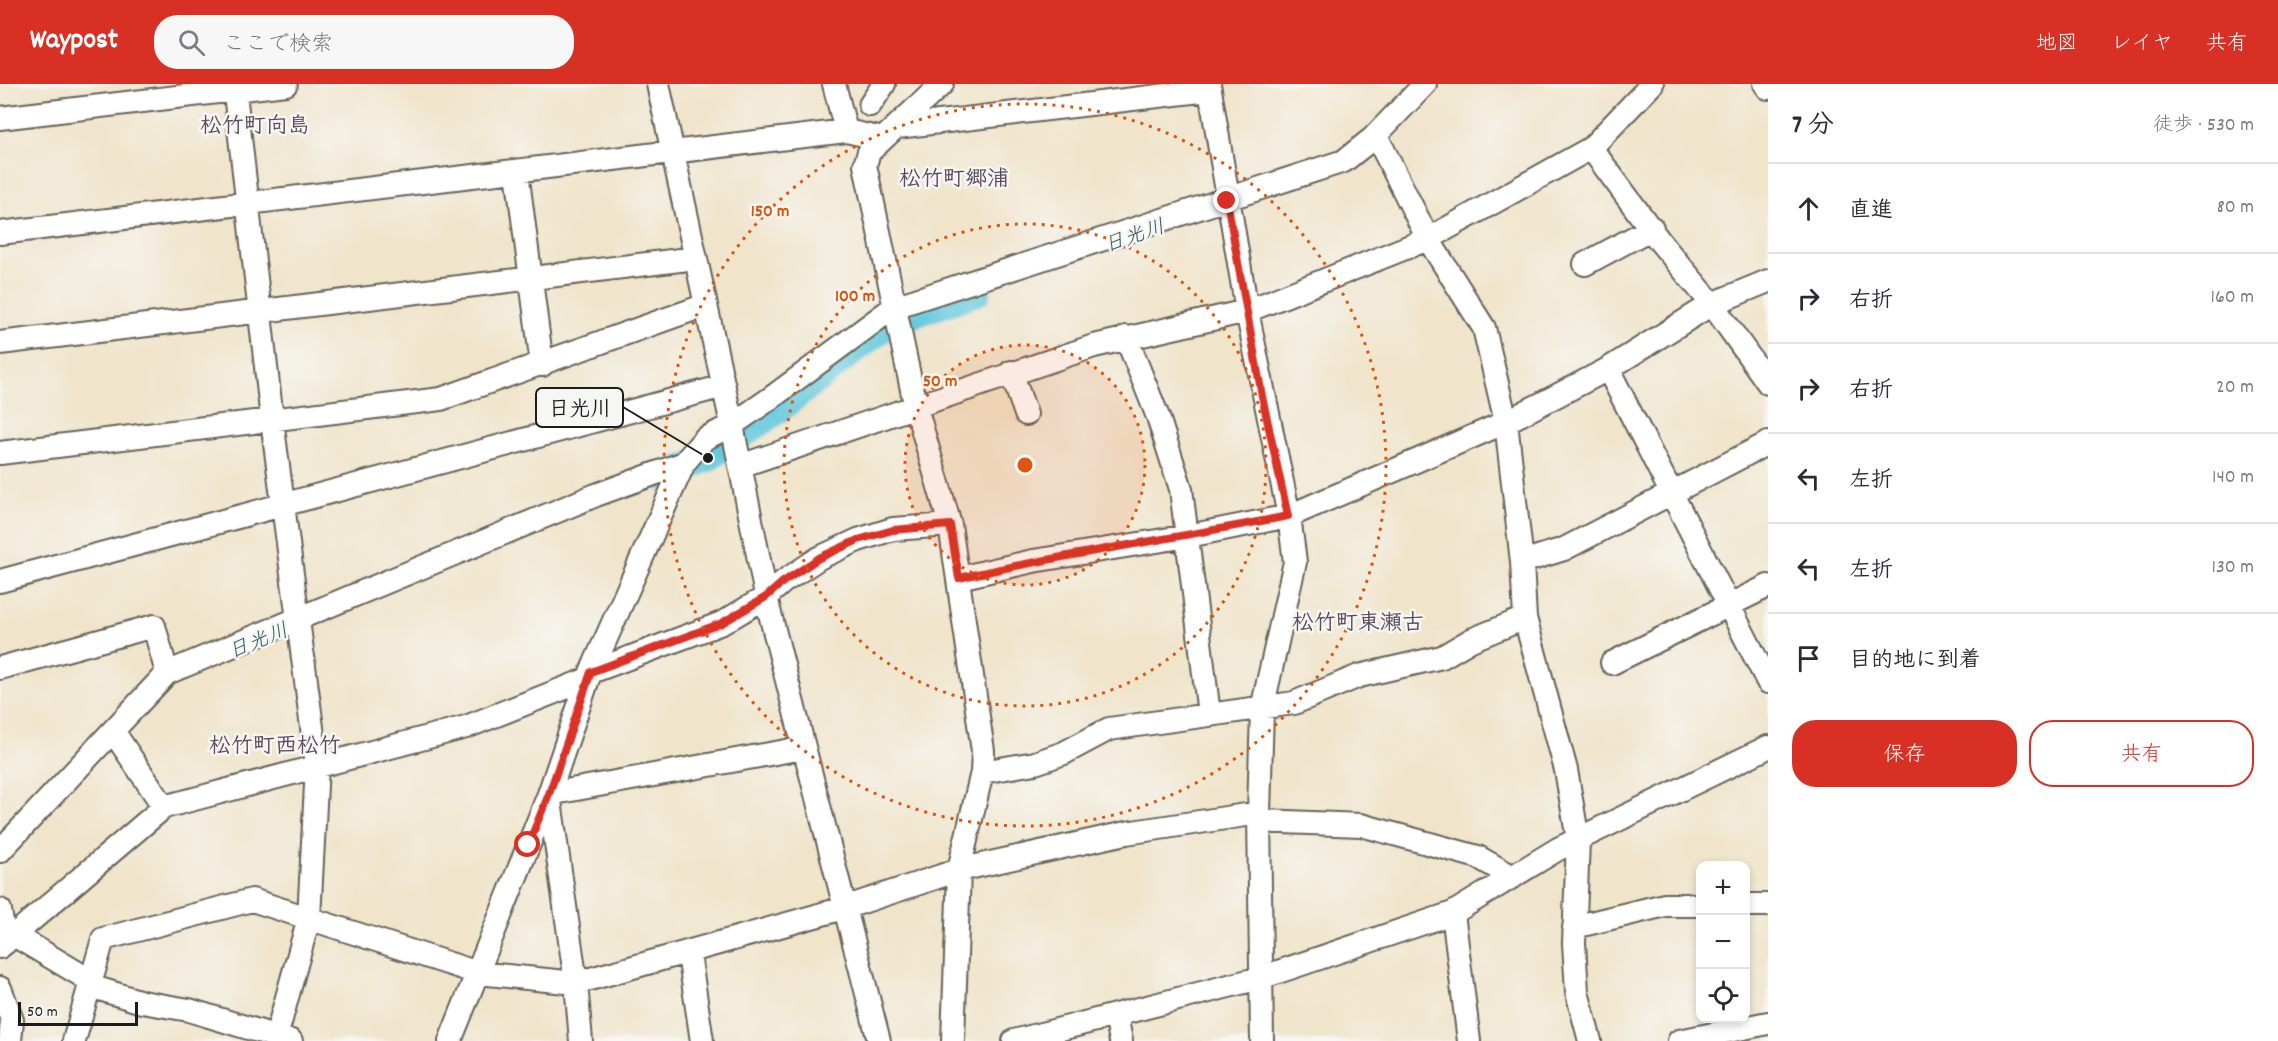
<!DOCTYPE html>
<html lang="ja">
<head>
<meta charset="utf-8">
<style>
  body { margin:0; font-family:Dekko,"Klee One",sans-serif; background:#f7f7f7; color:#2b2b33 }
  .controls { position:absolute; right:18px; bottom:18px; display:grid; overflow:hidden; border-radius:12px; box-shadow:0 3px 9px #0003 }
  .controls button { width:54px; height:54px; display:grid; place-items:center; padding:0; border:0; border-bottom:2px solid #e1e1e2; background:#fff; color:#2b2b33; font:30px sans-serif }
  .scale { position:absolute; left:18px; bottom:15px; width:120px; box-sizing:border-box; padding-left:6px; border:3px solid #1c1c1c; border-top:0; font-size:16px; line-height:21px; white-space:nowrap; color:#1c1c1c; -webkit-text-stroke:4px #f6f6f2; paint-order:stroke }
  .stop { position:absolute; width:18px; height:18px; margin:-14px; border:4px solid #d93025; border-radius:50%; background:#fff }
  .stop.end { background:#d93025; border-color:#fff; box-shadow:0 2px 6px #0008 }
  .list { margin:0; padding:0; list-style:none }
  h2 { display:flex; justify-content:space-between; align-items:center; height:78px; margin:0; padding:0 24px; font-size:26px }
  h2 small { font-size:20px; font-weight:400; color:#7c7c81 }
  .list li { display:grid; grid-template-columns:39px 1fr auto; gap:18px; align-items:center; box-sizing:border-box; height:90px; padding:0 24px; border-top:2px solid #e1e1e2 }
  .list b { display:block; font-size:22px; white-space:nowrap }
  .list em { font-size:20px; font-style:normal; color:#7c7c81 }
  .actions { display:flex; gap:12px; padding:18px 24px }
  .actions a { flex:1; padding:14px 0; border:2px solid #d93025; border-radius:24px; text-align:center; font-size:21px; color:#d93025 }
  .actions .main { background:#d93025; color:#fff }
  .icon { flex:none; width:33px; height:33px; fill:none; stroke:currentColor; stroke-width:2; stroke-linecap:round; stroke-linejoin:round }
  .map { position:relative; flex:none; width:1768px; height:957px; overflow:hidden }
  header { display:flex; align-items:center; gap:36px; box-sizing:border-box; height:84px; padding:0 30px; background:#d93025; color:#fff }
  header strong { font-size:28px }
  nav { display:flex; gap:33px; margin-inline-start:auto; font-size:21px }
  .search { width:420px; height:54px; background:#f7f7f7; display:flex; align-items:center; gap:15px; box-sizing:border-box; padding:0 21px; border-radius:24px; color:#7c7c81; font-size:22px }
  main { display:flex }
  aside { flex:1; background:#fff }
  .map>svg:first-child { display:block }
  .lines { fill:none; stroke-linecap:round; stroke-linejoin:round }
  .river { stroke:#60c8dd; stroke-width:28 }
  .minor-casing { stroke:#666259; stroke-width:26 }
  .minor { stroke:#fff; stroke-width:22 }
  .route { stroke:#d93025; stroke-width:8 }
  .ring { fill:none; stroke:#de560d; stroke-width:3; stroke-dasharray:3 6 }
  .labels { text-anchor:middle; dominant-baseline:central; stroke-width:5; stroke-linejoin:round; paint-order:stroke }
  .water-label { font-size:21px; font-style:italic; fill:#345860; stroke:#f6f6f2 }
  .quarter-label { font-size:22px; font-weight:bold; fill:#5d475c; stroke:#f6f6f2 }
  .centre { fill:#de560d; stroke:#f6f6f2; stroke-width:3 }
  .ring-label { font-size:18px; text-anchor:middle; font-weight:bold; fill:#de560d; stroke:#f6f6f2; stroke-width:5; stroke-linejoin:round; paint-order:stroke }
  .leader { fill:none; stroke:#1c1c1c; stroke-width:2 }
  .callout-dot { fill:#1c1c1c; stroke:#f6f6f2; stroke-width:2 }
  .callout { fill:#f6f6f2; stroke:#1c1c1c; stroke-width:2 }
  .callout-label { font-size:21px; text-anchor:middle; font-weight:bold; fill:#1c1c1c }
</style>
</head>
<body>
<header>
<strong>Waypost</strong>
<div class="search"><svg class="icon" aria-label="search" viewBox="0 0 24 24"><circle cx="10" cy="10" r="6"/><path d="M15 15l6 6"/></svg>ここで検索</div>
<nav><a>地図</a><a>レイヤ</a><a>共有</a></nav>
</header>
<main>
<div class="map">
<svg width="1768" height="957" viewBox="0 0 1768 957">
  <rect width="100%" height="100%" fill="#f6f6f2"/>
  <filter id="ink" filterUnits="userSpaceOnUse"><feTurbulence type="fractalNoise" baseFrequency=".0167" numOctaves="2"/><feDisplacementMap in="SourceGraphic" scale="12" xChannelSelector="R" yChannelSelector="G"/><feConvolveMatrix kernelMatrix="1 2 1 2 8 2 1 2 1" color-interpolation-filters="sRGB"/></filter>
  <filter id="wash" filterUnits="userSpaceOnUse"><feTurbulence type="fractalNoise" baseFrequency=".008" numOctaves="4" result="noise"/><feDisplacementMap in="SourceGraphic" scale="24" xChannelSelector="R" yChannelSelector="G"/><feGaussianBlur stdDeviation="1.35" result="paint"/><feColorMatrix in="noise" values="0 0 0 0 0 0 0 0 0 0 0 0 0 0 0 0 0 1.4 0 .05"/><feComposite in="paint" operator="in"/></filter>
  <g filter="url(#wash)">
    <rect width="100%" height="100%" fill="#f0e4ca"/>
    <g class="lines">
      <path class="river" d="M663 393 708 374 778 326 890 238 977 208"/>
    </g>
  </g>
  <g filter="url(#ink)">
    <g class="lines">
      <g class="minor-casing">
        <path id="minor" d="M234 0 272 336 317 682 309 834 275 957
          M658 0 732 341 769 526 879 957
          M834 0 846 47
          M942 0 869 68 865 81 915 320 950 441 983 667 982 688 959 786 953 957
          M1209 0 1247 227 1289 432 1295 478 1262 625 1259 729 1262 957
          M1652 0 1591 64 1661 159 1712 220 1768 299
          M1765 0 1768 4
          M870 21 884 0
          M0 34 286 0
          M897 43 1209 6
          M1373 54 1381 61 1428 155 1484 244 1506 338 1522 478 1525 534 1566 686 1578 756 1574 859 1577 908 1590 957
          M517 88 542 281
          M0 149 846 47 883 55
          M1585 180 1652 144
          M1126 253 1158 333 1181 405 1209 630
          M0 259 696 174
          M1608 285 1768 598
          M1011 288 1026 330
          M0 369 441 315 706 221
          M740 382 1094 262 1247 227 1428 155 1591 64
          M1522 478 1564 465 1768 359
          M959 494 1033 477 1188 452 1289 432 1506 338 1608 285 1712 220 1768 197
          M0 497 724 302
          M1612 579 1768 502
          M0 584 154 542 167 589
          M591 588 722 539 766 513 783 498 819 474 858 456 893 445 950 441
          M113 647 164 723
          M982 688 1035 679 1064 669 1109 645 1294 619 1359 592 1442 573 1471 556 1525 534
          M1260 737 1361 741 1478 773 1513 793
          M0 767 167 589 596 411 684 379
          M1746 821H1768
          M0 826 5 859
          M1453 829 1469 957
          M1574 843 1665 821H1700
          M14 851 91 897
          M0 863 164 723 466 643 588 595
          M689 870 702 957
          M90 902 142 918 189 926 291 957
          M0 904 12 936 10 957
          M1116 931 1121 957
          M74 957 103 855 252 816 478 889 576 899 844 824 959 786 1126 749 1259 729
          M450 957 549 710 588 595 684 379 704 355 732 341 771 314 894 223 1344 77 1373 54 1425 0
          M581 957 576 899 549 710 803 664
          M1014 957 1260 894 1453 829 1558 765 1768 663
          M1679 957 1768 939"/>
      </g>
      <use href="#minor" class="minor"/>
    </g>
  </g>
  <g class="lines" filter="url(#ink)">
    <path class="route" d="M528 761 549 710 591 588 722 539 766 513 783 498 819 474 858 456 893 446 950 441 959 494C1068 469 1179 454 1288 432L1262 312 1227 117"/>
  </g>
  <circle cx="1025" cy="381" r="120" fill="#de560d" fill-opacity=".12"/>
  <g class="ring">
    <circle cx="1025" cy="381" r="120"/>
    <circle cx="1025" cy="381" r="241"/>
    <circle cx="1025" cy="381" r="361"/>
  </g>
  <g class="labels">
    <g class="water-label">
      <text transform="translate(1135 154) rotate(-19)">日光川</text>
      <text transform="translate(259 559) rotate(-22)">日光川</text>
    </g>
    <g class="quarter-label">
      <text x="255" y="43">松竹町向島</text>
      <text x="954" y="96">松竹町郷浦</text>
      <text x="1358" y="540">松竹町東瀬古</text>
      <text x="275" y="663">松竹町西松竹</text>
    </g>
  </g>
  <circle cx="1025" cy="381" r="9" class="centre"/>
  <g class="ring-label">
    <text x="770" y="132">150 m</text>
    <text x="855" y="217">100 m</text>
    <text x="940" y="302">50 m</text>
  </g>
  <path class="leader" d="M708 374L623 323"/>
  <circle class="callout-dot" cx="708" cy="374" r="6"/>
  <rect class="callout" x="536" y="304" width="87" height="39" rx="6"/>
  <g class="callout-label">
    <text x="580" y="331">日光川</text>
  </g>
</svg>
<div class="controls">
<button>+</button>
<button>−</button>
<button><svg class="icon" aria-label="locate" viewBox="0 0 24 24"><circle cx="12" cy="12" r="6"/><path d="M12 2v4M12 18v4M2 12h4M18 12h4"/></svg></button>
</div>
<div class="scale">50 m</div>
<div class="stop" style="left:528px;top:761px"></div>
<div class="stop end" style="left:1227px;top:117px"></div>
</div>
<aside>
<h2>7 分<small>徒歩 · 530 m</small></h2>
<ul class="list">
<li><svg class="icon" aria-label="ahead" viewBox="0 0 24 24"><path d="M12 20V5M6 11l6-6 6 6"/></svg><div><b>直進</b></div><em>80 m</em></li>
<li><svg class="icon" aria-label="right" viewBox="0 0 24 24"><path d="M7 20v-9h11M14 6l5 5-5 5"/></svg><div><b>右折</b></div><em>160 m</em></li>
<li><svg class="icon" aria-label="right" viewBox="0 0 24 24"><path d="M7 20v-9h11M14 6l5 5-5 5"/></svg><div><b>右折</b></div><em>20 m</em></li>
<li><svg class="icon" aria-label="left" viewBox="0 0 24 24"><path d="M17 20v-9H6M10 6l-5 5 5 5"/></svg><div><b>左折</b></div><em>140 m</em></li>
<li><svg class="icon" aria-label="left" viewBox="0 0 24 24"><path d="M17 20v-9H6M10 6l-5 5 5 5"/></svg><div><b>左折</b></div><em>130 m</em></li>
<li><svg class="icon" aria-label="arrive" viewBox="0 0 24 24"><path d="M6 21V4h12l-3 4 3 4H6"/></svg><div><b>目的地に到着</b></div></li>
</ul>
<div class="actions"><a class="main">保存</a><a>共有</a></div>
</aside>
</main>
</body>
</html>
